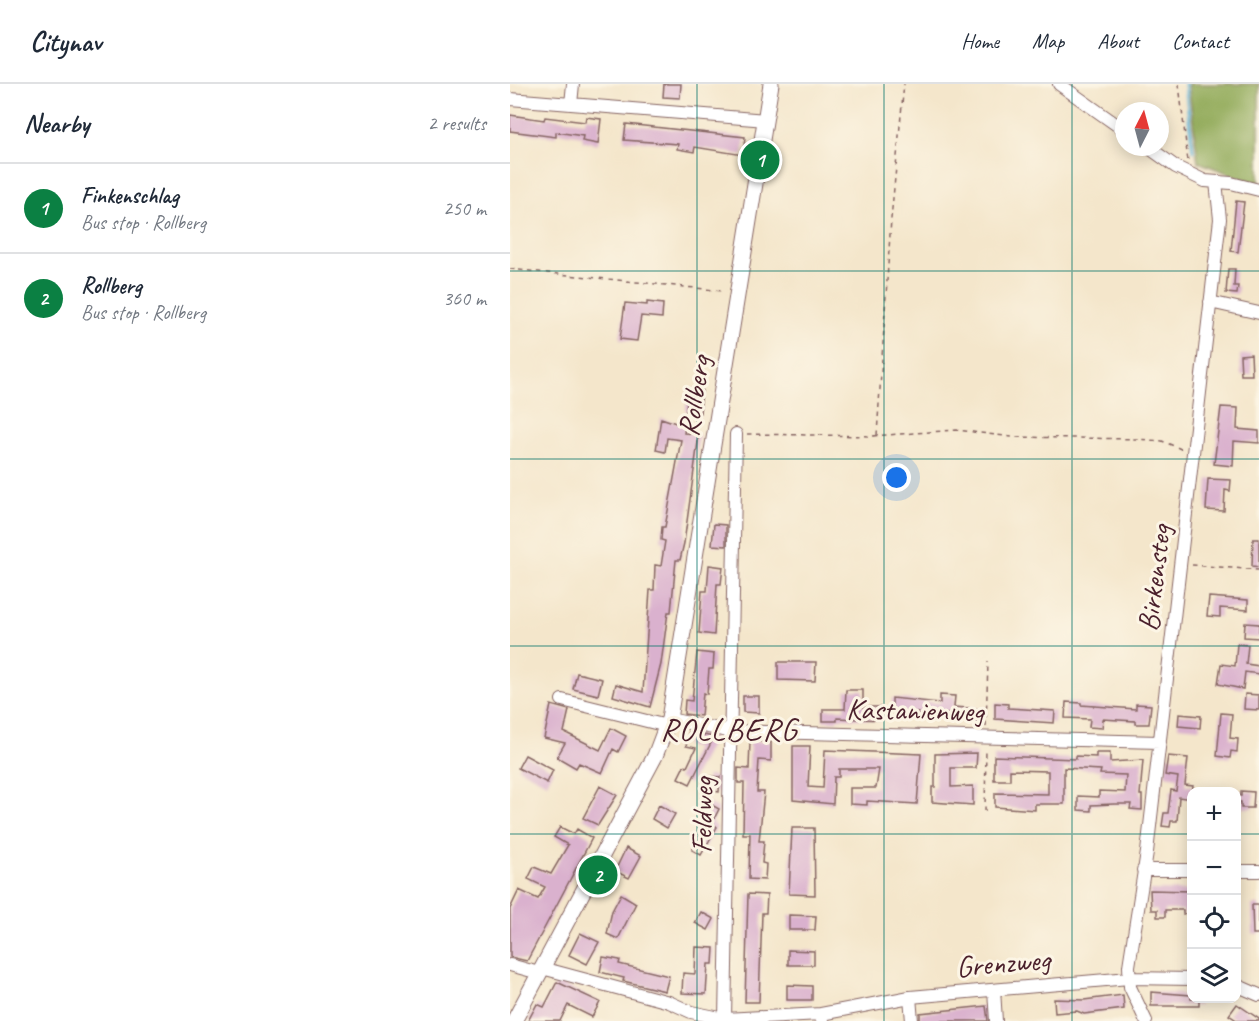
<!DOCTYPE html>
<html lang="en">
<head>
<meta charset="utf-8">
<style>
  body { margin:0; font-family:Caveat,sans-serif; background:#f6f6f7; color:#1f2937 }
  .controls { position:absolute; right:18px; bottom:18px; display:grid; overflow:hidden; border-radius:12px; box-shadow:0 3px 15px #0003 }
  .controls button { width:54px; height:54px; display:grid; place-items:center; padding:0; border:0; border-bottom:2px solid #e0e1e3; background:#fff; color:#1f2937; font:30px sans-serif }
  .compass { position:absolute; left:605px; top:18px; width:54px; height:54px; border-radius:50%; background:#fff; box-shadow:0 3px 15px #0003; rotate:6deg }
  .you { position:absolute; left:387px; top:394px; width:21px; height:21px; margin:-15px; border:4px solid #fff; border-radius:50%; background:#1a73e8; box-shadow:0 0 0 9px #1a73e833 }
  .badge { display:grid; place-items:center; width:39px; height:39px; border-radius:50%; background:#0b8043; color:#fff; font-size:20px; font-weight:700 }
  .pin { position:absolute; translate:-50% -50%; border:3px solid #fff; box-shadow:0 2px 6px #0006 }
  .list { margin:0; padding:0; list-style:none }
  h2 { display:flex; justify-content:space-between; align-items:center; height:78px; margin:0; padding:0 24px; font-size:26px }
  h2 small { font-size:20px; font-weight:400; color:#747a83 }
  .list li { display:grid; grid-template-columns:39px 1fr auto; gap:18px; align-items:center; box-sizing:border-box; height:90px; padding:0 24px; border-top:2px solid #e0e1e3 }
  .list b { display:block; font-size:22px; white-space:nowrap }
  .list p { margin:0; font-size:20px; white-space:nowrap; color:#747a83 }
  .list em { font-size:20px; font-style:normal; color:#747a83 }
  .icon { flex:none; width:33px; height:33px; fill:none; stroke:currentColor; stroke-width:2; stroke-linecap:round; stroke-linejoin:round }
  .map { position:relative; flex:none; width:749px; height:937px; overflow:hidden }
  header { display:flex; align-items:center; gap:36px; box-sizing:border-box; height:84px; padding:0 30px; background:#fff; border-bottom:2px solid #e0e1e3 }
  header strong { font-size:28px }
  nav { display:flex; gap:33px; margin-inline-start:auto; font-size:21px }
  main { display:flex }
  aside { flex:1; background:#fff }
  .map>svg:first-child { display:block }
  .forest { fill:#95ad5f; stroke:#706645; stroke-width:1.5 }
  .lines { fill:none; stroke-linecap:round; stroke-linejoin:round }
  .stream { stroke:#5db8db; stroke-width:3 }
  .building { fill:#dab1ce }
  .minor-casing { stroke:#866563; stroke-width:14 }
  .major-casing { stroke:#866563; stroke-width:17 }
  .path { stroke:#866563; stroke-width:1.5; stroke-dasharray:4.5 4.5; stroke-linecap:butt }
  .minor { stroke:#fff; stroke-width:12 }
  .major { stroke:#fff; stroke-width:15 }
  .grid { fill:none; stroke:#0f766e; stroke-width:1.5; stroke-opacity:0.55 }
  .labels { text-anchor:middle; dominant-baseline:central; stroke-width:6; stroke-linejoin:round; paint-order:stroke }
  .street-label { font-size:30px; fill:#4a1f2b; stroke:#fcf5e5 }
  .neighbourhood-label { font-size:32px; letter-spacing:1.5px; fill:#4a1f2b; stroke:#fcf5e5 }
</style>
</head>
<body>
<header>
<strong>Citynav</strong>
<nav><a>Home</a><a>Map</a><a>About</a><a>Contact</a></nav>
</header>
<main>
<aside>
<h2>Nearby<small>2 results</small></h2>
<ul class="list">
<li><span class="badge">1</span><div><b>Finkenschlag</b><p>Bus stop · Rollberg</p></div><em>250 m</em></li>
<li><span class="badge">2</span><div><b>Rollberg</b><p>Bus stop · Rollberg</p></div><em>360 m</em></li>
</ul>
</aside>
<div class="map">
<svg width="749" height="937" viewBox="0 0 749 937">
  <rect width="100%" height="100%" fill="#fcf5e5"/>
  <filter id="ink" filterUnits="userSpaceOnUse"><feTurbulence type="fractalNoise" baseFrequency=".0167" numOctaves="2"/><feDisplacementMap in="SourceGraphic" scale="12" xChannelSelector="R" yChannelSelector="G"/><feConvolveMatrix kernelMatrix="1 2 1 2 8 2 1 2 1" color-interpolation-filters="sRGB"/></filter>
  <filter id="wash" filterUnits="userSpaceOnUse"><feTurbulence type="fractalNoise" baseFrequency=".008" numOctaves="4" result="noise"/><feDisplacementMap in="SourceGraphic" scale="24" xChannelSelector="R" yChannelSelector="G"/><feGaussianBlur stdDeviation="1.35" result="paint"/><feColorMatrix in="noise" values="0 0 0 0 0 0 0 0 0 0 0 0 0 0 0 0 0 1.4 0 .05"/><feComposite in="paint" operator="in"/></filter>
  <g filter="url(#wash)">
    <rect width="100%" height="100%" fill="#f4e6cb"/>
    <path class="forest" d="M678 0H749V101L688 78Z"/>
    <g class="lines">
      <path class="stream" d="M675 0 683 67"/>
    </g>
    <g id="blocks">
      <path class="building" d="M154 0H171L170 14 153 13Z
        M0 31 34 36 35 33 75 38 76 33 91 35 88 60 72 57 73 52 46 48V53L0 47Z
        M116 40 235 53 233 71 185 63 184 68 167 65 168 60 114 56Z
        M726 117 734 118 728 168 721 167Z
        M718 185H725L724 202H728L727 210 716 209Z
        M137 218 153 220 152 234 131 232 127 257 110 255 115 219 137 221Z
        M741 270 742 291H731L730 271Z
        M178 305 192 306 190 329 176 327Z
        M711 323 728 324 727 345 749 347V359L724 357 723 382 704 380Z
        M151 334 175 342 174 349 189 350 174 459 170 476H166L161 528H158L151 580 140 623 103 612 106 600 133 608 140 506H144L145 481 151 482 155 457 151 456 152 443H155L171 356 157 354 155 368 146 366Z
        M698 395 721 396 720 407 715 406 714 427 696 426Z
        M204 440 216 441V462L202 461Z
        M743 455H749V483L742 482Z
        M199 481 213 483 211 500H207L204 551 189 549 192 507H197Z
        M699 513 738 516V526L710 524V533L697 532Z
        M735 539 749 540V554L734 553Z
        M727 560 738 561 736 580 749 582V590L735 588 733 605 708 600 711 580 725 582Z
        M187 568 204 570 203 585H199L197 610 193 609 191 632 174 630 175 616 182 617Z
        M268 578H306L305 597 268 596Z
        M67 589 92 595 88 611 63 605Z
        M336 606H353V623H371V636L327 634V637H313V625H335Z
        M735 610 749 611V626L734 625Z
        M430 611 445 612 444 623 471 625 470 639H456V631L423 629V635L408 634V629L382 628V614L430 619Z
        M233 612H249V629L233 628Z
        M556 618 571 619V621L626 625V620L641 621 639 640H625V637L593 635 592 644 579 643 580 635 555 634Z
        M485 619 498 620V624L545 627 544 639 485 635Z
        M41 621 59 626 54 648 90 666 101 644 116 652 108 668 103 665 92 689 69 679 66 684 47 673 55 659 34 654Z
        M711 629 722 630 720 654 728 655 727 668 721 667 720 674 707 672Z
        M669 630 691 632 690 644 668 642Z
        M179 648 204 653 180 700 168 694 174 682 177 683 186 664 176 662Z
        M240 657 261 658V677L249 676 247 708H254L249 757H254L252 779 256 780 255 796 239 795 240 750H233L234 699H228V684L239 685Z
        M283 662H300L298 703 313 704 315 666 411 670 407 720 357 717V721L340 720V704H366L369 685H329V693H324L323 720 283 716Z
        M467 669 466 684H441V703L463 702V721L422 718V703H425V670Z
        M586 669H600V678L633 676 630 711H632V726L620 725 621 720H604L581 721V727L568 726V712L589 713V707L615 708 616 691 590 690 591 686 554 684V720H525V726L485 723V709L538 710V687L500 686V696H484V672L566 675V672L586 673Z
        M15 671 43 686 37 699 8 684Z
        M658 672 678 674 675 701 683 702 681 715 669 713 667 737H661L660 743 652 742 654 729H658L661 706 666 707 668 693 655 691Z
        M197 692 210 693 209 708 196 706Z
        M90 702 107 711 88 741 73 734Z
        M731 707 744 708 743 724H731V718H726V712H731Z
        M193 716 209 725 202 739 207 743 191 771 182 766 192 751 188 748 198 729 189 724Z
        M149 721 165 730 157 744 142 735Z
        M50 743 64 750 67 745 82 754 17 877 0 873V825L9 806 28 815 35 803 18 795 24 783 41 790 58 761 44 753Z
        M282 744H304L305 811 279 810Z
        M116 764 131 772 119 794 105 787Z
        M640 806 681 807V830H673V826H655V833H647V826H641Z
        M111 810 126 819 108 855 97 850 102 827Z
        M238 810 257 811 256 829H252L249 918H235Z
        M742 821H749V850H743Z
        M191 828 204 835 198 846 185 839Z
        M279 831 306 832 305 846H279Z
        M70 849 89 858 77 880 59 871Z
        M186 863 204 864 203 880H198L196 910 172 909 173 889 185 890Z
        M278 866 304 867V881H278Z
        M93 873 110 876 109 880 159 892 155 907 113 897 114 894 90 888Z
        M47 898 90 918 82 933 58 921 50 937H18L27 920 34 923Z
        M277 901 302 902V916H277Z
        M641 908 681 911V915H689V922H641Z
        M613 911 614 925 574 930 567 927 545 929 544 915 574 916Z
        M727 920 749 935V937H728L719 931Z
        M476 922 478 937H410V929Z"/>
    </g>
  </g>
  <g filter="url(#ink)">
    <use href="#blocks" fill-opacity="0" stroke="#866563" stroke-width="1.5"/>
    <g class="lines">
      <g class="minor-casing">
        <path id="minor" d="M549 0 614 46
          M0 15 256 36
          M61 20 63 0
          M638 63 666 83 695 97 721 99 749 106
          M700 218 749 229
          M52 616 157 642
          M159 635 218 647 650 658
          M633 786H682
          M726 787H749
          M0 881 29 889
          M32 884 159 918 181 928 215 935 226 350
          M726 901 749 911
          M484 906 486 937
          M400 913 402 937
          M215 935 311 930
          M312 937 311 930 400 913 619 894 682 895
          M636 937 620 903 619 882 637 768 710 135 706 98"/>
      </g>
      <g class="major-casing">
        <path id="major" d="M4 937 145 672 159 635 261 0"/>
      </g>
      <path class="path" d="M669 0 678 78
        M0 185 214 207
        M237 350 362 352 447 346 502 353 627 355 652 357 671 365
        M367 351 381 135 394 0
        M682 481 749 486
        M476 642 478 578
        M475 727 476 664"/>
      <use href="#minor" class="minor"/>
      <use href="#major" class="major"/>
    </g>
  </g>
  <path class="grid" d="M187 0V937M374 0V937M562 0V937M0 187H749M0 375H749M0 562H749M0 750H682M726 750H749"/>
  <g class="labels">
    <g class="street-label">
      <text transform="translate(184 312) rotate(-81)">Rollberg</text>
      <text transform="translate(644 494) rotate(-83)">Birkensteg</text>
      <text transform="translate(405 626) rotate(1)">Kastanienweg</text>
      <text transform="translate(192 731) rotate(-89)">Feldweg</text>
      <text transform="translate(493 879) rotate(-5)">Grenzweg</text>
    </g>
    <g class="neighbourhood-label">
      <text x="219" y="645">ROLLBERG</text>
    </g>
  </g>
</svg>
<div class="controls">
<button>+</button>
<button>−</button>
<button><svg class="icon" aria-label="locate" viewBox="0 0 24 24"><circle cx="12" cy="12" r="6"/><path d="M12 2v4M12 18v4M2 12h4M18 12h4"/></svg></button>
<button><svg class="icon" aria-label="layers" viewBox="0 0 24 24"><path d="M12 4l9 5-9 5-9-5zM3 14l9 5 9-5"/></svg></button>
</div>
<svg class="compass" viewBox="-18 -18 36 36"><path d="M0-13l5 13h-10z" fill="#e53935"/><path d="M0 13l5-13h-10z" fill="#747a83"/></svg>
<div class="you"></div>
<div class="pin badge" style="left:250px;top:76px">1</div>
<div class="pin badge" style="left:88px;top:791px">2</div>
</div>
</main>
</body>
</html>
